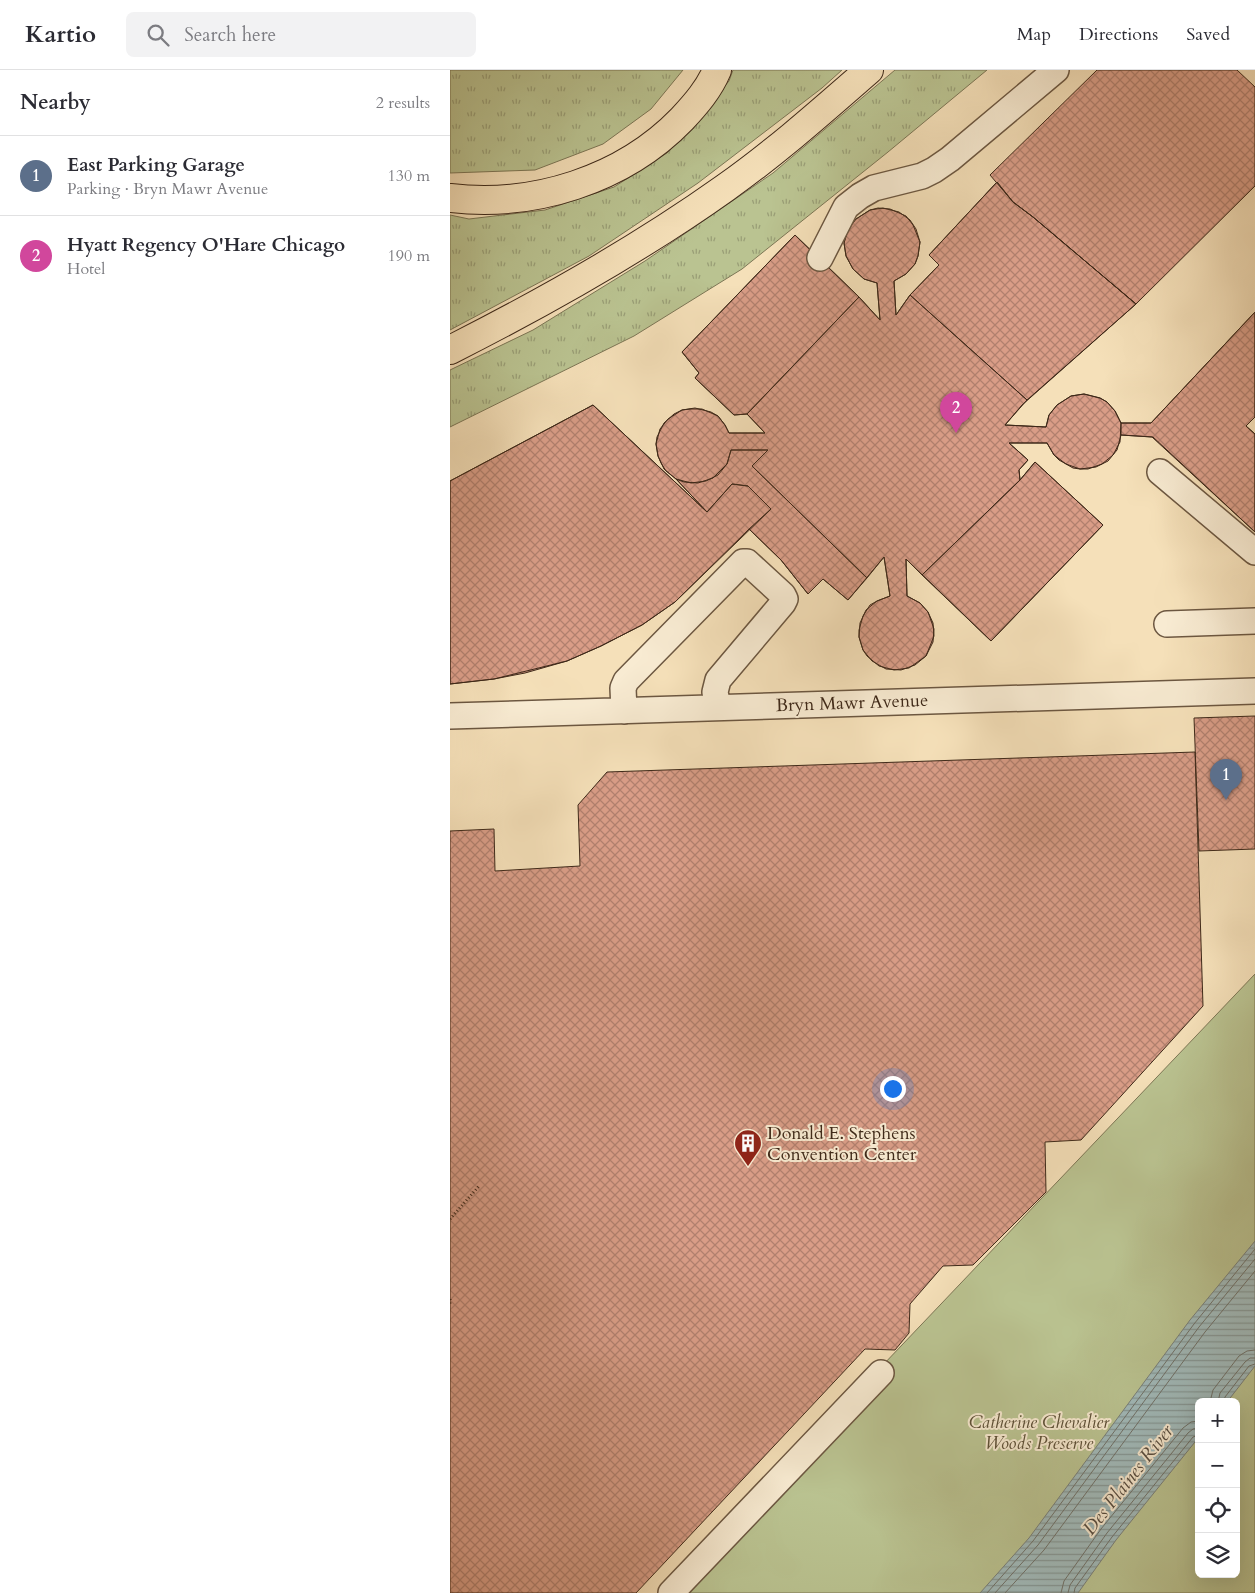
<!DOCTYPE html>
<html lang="en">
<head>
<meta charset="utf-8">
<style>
  body { margin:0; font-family:Cardo,serif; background:#f2f2f3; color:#2b2b33 }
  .controls { position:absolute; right:15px; bottom:15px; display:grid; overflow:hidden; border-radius:8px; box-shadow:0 5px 20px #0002 }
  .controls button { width:45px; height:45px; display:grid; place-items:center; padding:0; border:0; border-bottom:1px solid #e1e1e2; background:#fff; color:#2b2b33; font:25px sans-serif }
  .you { position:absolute; left:442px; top:1018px; width:18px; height:18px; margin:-12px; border:4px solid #fff; border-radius:50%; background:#1a73e8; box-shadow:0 0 0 8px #1a73e833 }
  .badge { display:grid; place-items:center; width:32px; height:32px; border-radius:50%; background:#2563eb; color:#fff; font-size:16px; font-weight:700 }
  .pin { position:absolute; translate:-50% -41px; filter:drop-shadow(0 1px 2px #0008) }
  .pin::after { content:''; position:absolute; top:26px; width:18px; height:15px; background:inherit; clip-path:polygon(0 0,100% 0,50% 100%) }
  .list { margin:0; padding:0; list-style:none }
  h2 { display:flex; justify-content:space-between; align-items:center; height:65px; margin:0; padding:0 20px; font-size:21px }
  h2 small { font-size:16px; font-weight:400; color:#7c7c81 }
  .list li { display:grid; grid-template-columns:32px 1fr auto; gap:15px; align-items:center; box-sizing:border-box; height:80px; padding:0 20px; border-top:1px solid #e1e1e2 }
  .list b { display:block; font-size:19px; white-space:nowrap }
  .list p { margin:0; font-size:16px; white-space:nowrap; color:#7c7c81 }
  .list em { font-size:16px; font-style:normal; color:#7c7c81 }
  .icon { flex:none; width:28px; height:28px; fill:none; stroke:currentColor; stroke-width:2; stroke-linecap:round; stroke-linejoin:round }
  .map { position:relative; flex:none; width:805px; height:1523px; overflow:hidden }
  header { display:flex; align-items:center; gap:30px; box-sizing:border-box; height:70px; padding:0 25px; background:#fff; border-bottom:1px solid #e1e1e2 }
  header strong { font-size:24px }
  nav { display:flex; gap:28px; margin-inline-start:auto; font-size:18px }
  .search { width:350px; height:45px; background:#f2f2f3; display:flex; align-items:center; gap:12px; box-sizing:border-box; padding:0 18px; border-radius:8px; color:#7c7c81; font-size:19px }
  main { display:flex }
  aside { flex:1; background:#fff }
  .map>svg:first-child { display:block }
  .grass { fill:url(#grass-tufts); stroke:#7c7655 }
  .park { fill:#bac391; stroke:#7c7655; fill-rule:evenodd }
  .water { fill:url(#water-rules); stroke:#79807a }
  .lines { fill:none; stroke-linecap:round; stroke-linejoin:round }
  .shore { stroke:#70726a; stroke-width:1 }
  .building { fill:url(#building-cross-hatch); stroke:#3e2919 }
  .minor-casing { stroke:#6c5741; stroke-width:28 }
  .highway-casing { stroke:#3e2919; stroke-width:30 }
  .path { stroke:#3e2919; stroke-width:3; stroke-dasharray:1 2.5; stroke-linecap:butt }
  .minor { stroke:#f8ebd2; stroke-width:25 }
  .highway { stroke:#f5e0b9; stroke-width:28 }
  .labels { text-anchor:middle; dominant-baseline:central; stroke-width:4; stroke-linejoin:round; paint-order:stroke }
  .street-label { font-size:18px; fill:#3e2919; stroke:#f8ebd2 }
  .poi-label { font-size:18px; fill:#3e2919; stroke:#f8ebd2; text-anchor:start }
  .park-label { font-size:18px; font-style:italic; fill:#5d5037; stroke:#f8ebd2 }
  .water-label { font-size:19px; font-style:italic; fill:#574d41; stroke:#f8ebd2 }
</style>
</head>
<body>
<header>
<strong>Kartio</strong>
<div class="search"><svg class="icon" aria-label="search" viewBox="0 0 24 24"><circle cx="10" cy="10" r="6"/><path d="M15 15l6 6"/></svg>Search here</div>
<nav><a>Map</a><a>Directions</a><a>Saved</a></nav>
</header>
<main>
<aside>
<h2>Nearby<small>2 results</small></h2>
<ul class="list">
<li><span class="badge" style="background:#5c6f8a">1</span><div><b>East Parking Garage</b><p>Parking · Bryn Mawr Avenue</p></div><em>130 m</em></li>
<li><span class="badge" style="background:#d1479c">2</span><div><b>Hyatt Regency O'Hare Chicago</b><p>Hotel</p></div><em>190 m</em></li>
</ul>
</aside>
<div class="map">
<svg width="805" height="1523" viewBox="0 0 805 1523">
  <defs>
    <pattern id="grass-tufts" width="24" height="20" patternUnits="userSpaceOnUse" patternTransform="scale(1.25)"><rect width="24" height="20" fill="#bac391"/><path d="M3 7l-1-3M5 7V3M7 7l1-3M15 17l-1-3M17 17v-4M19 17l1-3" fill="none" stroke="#999e76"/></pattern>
    <pattern id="water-rules" width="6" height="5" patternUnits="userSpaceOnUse" patternTransform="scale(1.25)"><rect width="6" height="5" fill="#a1baba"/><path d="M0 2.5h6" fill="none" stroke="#859796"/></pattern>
    <pattern id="building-cross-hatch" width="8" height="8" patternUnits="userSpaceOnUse" patternTransform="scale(1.25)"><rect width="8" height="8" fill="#d99d87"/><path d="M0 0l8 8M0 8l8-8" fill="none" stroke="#b1806e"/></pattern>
  </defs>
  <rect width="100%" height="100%" fill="#f5e0b9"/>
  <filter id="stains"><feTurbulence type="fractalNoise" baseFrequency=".004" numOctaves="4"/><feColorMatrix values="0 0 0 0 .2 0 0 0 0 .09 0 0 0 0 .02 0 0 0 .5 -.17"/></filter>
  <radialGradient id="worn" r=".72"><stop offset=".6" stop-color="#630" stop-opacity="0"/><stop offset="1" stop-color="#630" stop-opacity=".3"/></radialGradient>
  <path class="grass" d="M0 0H233L201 39 153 74 85 100 0 103Z
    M283 0H392L372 18 248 113 139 186 0 260V145L19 149 95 140 164 117 217 83 279 11Z
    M445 0H537L438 82 292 199 184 266 0 357V300L83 260 195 191 323 103Z"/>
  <path class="park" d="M805 904V1523H216ZM749 1332H786V1504H749Z"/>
  <path class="water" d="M805 1171V1296L777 1332H749V1367L666 1470 628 1523H530L579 1468 740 1250Z"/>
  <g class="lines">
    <path class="shore" d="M760 1332 763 1320 789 1286 797 1281 805 1280
      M768 1332 770 1323 795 1292 800 1288H805
      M774 1332 775 1327 799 1296 805 1294
      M537 1523 583 1471 744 1254 805 1179
      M545 1523 588 1475 749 1257 805 1189
      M555 1523 594 1480 755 1262 805 1201
      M611 1523 614 1511 651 1459 733 1358 741 1352 749 1351
      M618 1523 620 1515 657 1463 738 1363 743 1359 749 1358
      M624 1523 625 1518 662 1467 743 1367 749 1365"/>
  </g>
  <path class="building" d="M647 0H787L805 17V116L686 234 583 147 563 132 540 105Z
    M547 112 563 132 583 147 686 234 572 335 555 355 596 357 599 345 607 335 621 326 634 324 650 328 657 332 665 341 671 353H701L805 242V347L796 356 805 364V462L702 367 671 365 667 380 658 391 646 397 630 399 623 398 609 390 604 385 597 373H559L578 390 569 400 570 410 585 392 653 455 541 571 456 489 457 526 470 533 478 542 484 559 483 572 476 586 459 598 444 600 429 596 417 586 413 580 409 567V560L413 546 420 535 427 531 440 526 434 487 398 530 373 509 358 524 331 490 299 459 225 532 192 555 151 576 117 591 75 603 44 609 0 614V411L143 335 257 442 226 409 216 401 211 393 208 386 206 374 207 367 214 353 224 344 232 340 245 338 261 342 268 346 275 355 279 363H315L297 344 284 345 245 308 249 303 232 282 345 165 409 227 430 250 427 213 414 209 403 199 396 186 394 173 398 159 406 149 420 140 428 138 440 139 456 146 463 155 470 172 468 186 465 194 456 204 444 211 446 245 460 225 489 195 479 185Z
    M547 112 563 132 583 147 686 234 577 330 460 225 489 195 479 185Z
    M433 138 449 142 460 150 466 159 470 172 468 186 465 194 456 204 444 211 446 245 460 225 577 330 555 355 596 357 599 345 607 335 621 326 634 324 650 328 657 332 665 341 671 353 670 372 663 385 652 394 638 399H630L616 394 604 385 597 373H559L578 390 569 400 570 410 472 505 456 489 457 526 470 533 478 542 483 553 484 566 476 586 465 595 451 600 436 599 422 591 413 580 409 567 410 553 416 540 427 531 440 526 434 487 417 508 302 396 318 380H281L277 394 268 405 256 411 241 413 226 409 214 399 208 386 206 374 210 359 218 349 232 340 240 339H252L268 346 275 355 279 363H315L297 344 409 227 430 250 427 213 414 209 403 199 396 186 394 173 398 159 406 149 420 140Z
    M345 165 409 227 297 344 284 345 245 308 249 303 232 282Z
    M805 242V347L796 356 805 364V462L703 367 671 365V353H701Z
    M143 335 257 442 282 414 298 416 321 439 225 532 192 555 151 576 117 591 44 609 0 614V411Z
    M281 380H318L302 396 417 508 398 530 373 509 358 524 331 490 299 459 321 439 298 416 282 414 257 442 226 409 234 412 248 413 263 408 277 394Z
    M585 392 653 455 541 571 472 505 570 410Z
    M805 646V779L749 781 744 648Z
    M745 682 753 936 631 1070 595 1072 596 1122 523 1195 493 1196 460 1234 459 1263 445 1280 415 1279 186 1523H0V761L44 759 45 801 130 796 128 735 157 702Z"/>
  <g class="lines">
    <g class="minor-casing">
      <path id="minor" d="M370 188 396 137 410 126 424 118 472 106 484 100 500 89 606 0
        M710 402 805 482
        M717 554 805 551
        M174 641 173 618 176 611 293 492H297L333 525 335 529 333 533 268 610 265 622 268 637
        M0 646 805 621
        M221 1523 431 1303"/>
    </g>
    <g class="highway-casing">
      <path id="highway" d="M0 128C83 138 173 110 232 49 246 34 259 19 267 0
        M0 280C95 232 188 180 275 118 326 82 372 41 419 0"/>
    </g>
    <path class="path" d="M0 1149 30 1115
      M0 1229V1235"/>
    <use href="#minor" class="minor"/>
    <use href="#highway" class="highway"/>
  </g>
  <defs>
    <g id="building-pin" transform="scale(1.4375)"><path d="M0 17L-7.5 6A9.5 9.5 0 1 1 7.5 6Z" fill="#8f2418" stroke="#f8ebd2"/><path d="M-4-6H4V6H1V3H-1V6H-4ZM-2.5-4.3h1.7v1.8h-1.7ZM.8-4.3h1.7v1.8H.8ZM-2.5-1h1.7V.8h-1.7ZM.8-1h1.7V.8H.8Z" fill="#fff"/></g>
  </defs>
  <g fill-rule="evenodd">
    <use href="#building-pin" x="298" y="1073"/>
  </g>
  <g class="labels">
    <g class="street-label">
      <text transform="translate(402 633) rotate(-2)">Bryn Mawr Avenue</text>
    </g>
    <g class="poi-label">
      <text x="317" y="1063">Donald E. Stephens<tspan x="317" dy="21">Convention Center</tspan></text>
    </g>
    <g class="park-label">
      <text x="589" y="1352">Catherine Chevalier<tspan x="589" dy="21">Woods Preserve</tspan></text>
    </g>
    <g class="water-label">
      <text transform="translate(678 1410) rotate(-52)">Des Plaines River</text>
    </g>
  </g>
  <rect width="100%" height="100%" filter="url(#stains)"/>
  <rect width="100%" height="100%" fill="url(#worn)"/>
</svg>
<div class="controls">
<button>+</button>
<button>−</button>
<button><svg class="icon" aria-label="locate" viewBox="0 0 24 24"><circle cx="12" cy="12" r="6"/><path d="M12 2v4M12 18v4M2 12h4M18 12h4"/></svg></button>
<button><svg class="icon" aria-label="layers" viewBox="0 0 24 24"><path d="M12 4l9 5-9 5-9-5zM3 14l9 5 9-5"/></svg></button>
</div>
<div class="you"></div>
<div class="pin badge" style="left:776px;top:730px;background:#5c6f8a">1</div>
<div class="pin badge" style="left:506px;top:363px;background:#d1479c">2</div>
</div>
</main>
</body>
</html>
